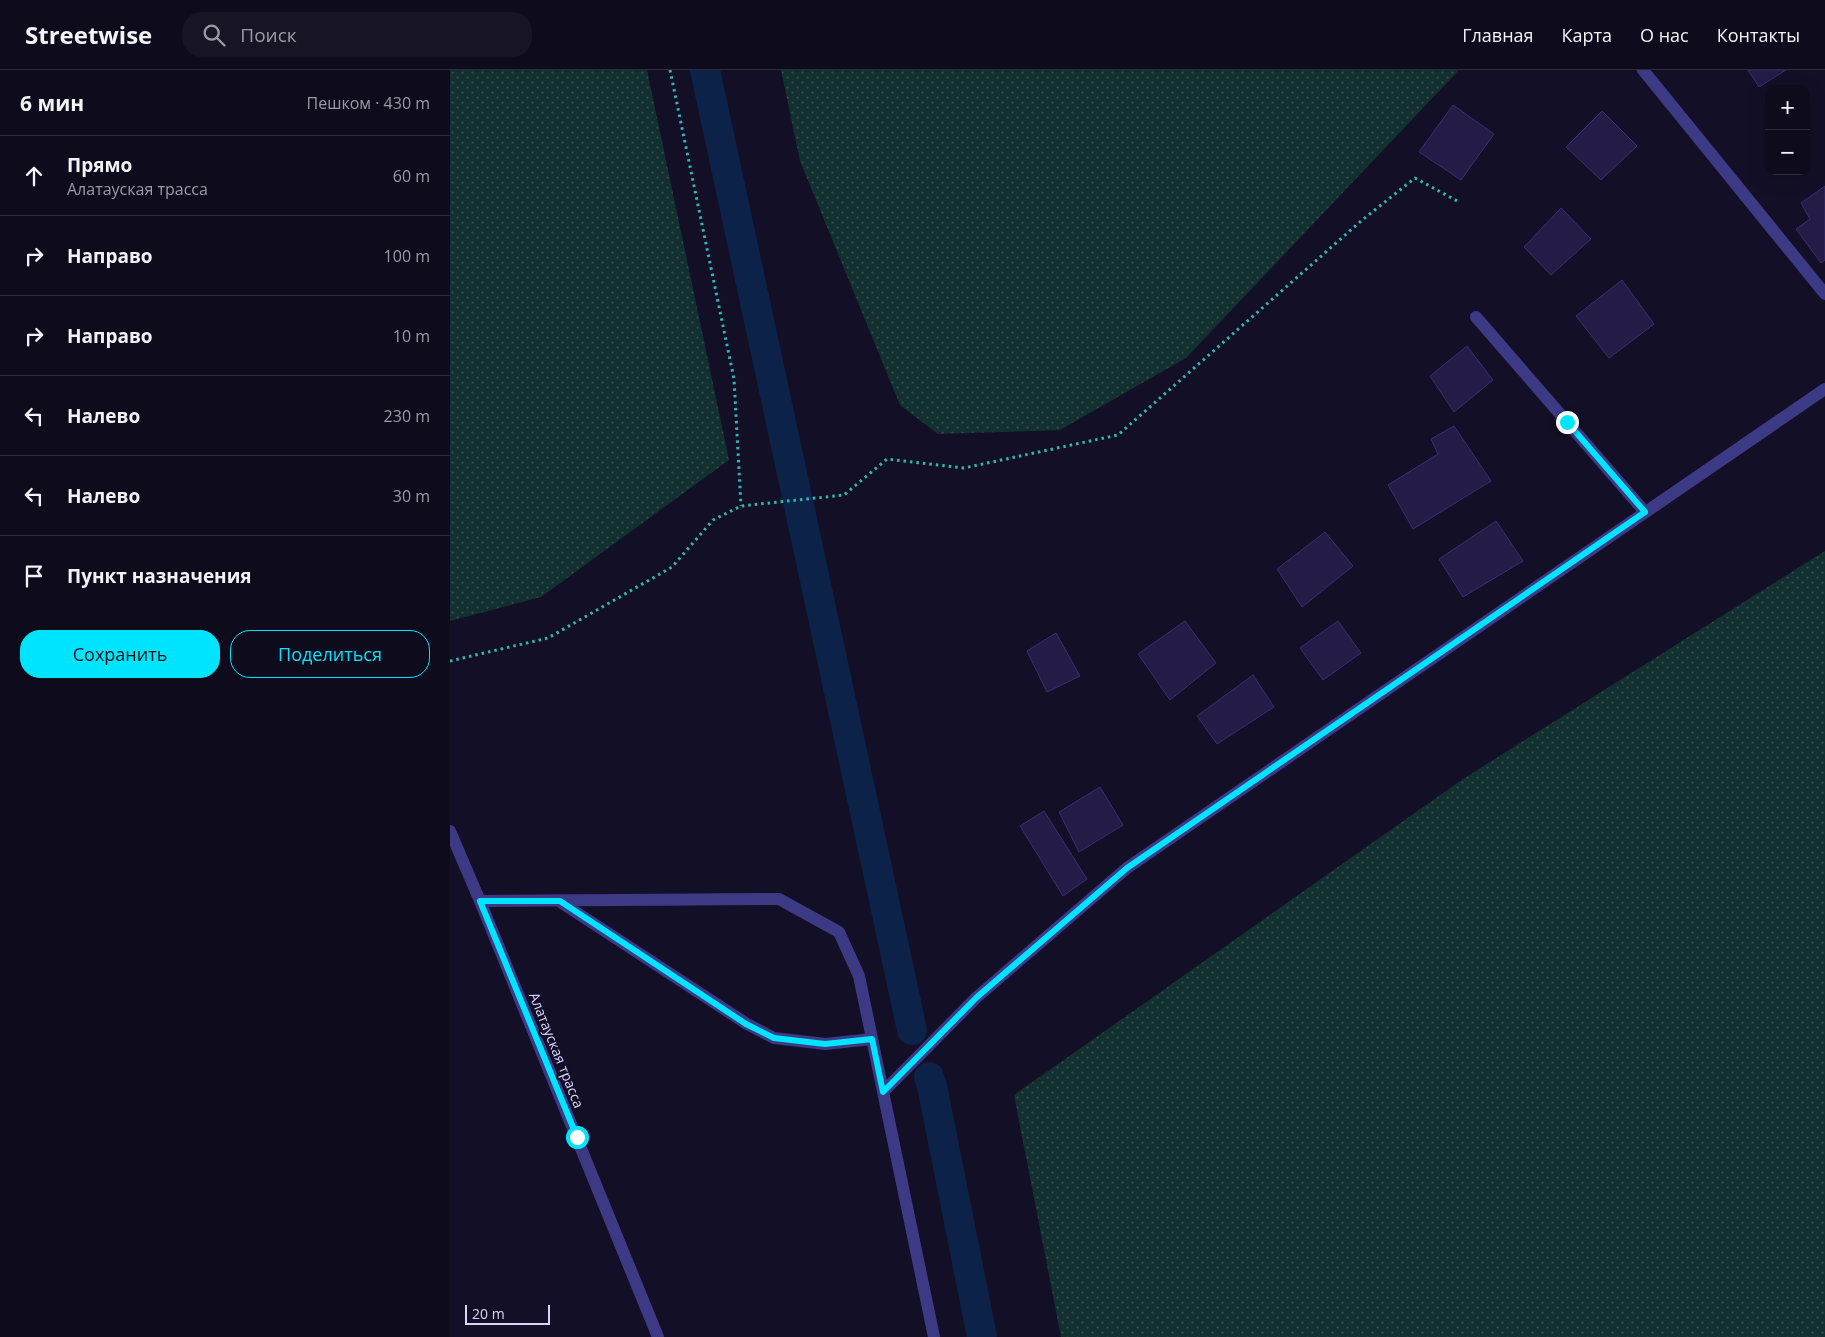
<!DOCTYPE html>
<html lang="ru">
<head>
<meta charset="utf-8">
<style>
  body { margin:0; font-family:"Open Sans",sans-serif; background:#171425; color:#f1f3f6 }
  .controls { position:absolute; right:15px; top:15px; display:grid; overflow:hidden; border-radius:10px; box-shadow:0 5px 20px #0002 }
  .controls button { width:45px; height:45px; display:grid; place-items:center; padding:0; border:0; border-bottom:1px solid #2e2b3b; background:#0e0b1c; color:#f1f3f6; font:25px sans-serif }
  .scale { position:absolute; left:15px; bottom:12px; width:85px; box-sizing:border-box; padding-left:5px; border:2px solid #d9d4ff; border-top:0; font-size:14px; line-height:18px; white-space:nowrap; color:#d9d4ff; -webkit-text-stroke:4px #130f26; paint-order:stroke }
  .stop { position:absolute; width:15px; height:15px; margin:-11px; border:4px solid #00e5ff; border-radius:50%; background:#fff }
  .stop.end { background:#00e5ff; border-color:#fff; box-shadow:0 1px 5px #0008 }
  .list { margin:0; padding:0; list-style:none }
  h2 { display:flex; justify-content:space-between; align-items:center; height:65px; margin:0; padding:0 20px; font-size:21px }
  h2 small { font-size:16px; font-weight:400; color:#9b9ba3 }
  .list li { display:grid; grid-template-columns:32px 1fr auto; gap:15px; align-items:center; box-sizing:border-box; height:80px; padding:0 20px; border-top:1px solid #2e2b3b }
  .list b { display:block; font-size:19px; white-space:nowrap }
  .list p { margin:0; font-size:16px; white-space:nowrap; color:#9b9ba3 }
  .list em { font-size:16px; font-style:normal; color:#9b9ba3 }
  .actions { display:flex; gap:10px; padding:15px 20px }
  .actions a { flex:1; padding:11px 0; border:1px solid #00e5ff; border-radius:20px; text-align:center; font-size:18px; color:#00e5ff }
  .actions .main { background:#00e5ff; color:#111 }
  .icon { flex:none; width:28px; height:28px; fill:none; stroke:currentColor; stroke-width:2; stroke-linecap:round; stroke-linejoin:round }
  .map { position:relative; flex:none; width:1375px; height:1267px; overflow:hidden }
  header { display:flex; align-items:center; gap:30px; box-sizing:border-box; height:70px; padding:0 25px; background:#0e0b1c; border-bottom:1px solid #2e2b3b }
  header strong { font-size:24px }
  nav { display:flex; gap:28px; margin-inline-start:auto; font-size:18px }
  .search { width:350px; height:45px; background:#171425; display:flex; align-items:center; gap:12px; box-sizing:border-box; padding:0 18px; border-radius:20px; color:#9b9ba3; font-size:19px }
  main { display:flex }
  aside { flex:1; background:#0e0b1c }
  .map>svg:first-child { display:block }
  .grass { fill:url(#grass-dots) }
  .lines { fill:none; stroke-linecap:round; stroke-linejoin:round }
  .canal { stroke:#0c2248; stroke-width:30 }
  .building { fill:#241b47; stroke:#3b2d73 }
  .path { stroke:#2fb8b0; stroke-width:3; stroke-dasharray:2.5 4; stroke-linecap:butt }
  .minor { stroke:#3d3a85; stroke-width:12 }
  .route { stroke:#00e5ff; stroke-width:6 }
  .labels { text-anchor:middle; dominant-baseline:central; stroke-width:5; stroke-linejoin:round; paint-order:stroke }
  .street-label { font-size:14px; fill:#d9d4ff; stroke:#130f26 }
</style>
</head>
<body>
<header>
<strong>Streetwise</strong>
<div class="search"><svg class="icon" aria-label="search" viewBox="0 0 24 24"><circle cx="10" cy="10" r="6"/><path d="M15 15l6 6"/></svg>Поиск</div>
<nav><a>Главная</a><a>Карта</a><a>О нас</a><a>Контакты</a></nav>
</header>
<main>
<aside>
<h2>6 мин<small>Пешком · 430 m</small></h2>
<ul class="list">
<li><svg class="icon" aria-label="ahead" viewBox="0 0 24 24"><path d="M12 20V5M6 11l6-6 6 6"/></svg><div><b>Прямо</b><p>Алатауская трасса</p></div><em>60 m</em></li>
<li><svg class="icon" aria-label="right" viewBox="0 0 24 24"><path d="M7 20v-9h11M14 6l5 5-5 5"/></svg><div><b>Направо</b></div><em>100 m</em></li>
<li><svg class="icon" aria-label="right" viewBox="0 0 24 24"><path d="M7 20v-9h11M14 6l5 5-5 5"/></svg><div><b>Направо</b></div><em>10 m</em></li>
<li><svg class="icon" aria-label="left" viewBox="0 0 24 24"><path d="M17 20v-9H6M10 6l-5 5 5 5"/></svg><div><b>Налево</b></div><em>230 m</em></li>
<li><svg class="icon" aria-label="left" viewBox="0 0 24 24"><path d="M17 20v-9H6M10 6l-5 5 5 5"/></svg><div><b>Налево</b></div><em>30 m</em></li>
<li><svg class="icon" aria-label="arrive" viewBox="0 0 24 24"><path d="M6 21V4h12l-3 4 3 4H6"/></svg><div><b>Пункт назначения</b></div></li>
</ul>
<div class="actions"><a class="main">Сохранить</a><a>Поделиться</a></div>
</aside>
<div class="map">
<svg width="1375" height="1267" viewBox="0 0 1375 1267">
  <defs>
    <pattern id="grass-dots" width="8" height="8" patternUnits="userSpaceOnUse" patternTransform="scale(1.25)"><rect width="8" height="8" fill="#12302f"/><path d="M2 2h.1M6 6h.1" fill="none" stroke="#344d4e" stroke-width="1.8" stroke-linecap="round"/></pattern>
  </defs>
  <rect width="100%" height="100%" fill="#130f26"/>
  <path class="grass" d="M0 0H197L279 390 91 527 0 551Z
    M331 0H1009L736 288 610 360 488 364 450 335 350 91Z
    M1375 481V1267H611L564 1025 1013 709Z"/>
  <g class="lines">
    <path class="canal" d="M255 0 462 960
      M479 1007 482 1016 532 1267"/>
  </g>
  <path class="building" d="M1298 0H1336L1309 17Z
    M1003 35 1044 64 1011 110 969 82Z
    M1152 41 1187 76 1151 110 1116 77Z
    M1375 116V190L1371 193 1346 159 1360 149 1351 133Z
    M1111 138 1141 169 1101 205 1074 177Z
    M1172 210 1204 254 1159 288 1126 246Z
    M1017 276 1043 310 1004 342 980 306Z
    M1004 356 1041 411 963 459 938 415 988 384 981 369Z
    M1046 451 1073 491 1013 527 989 489Z
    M875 462 903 496 852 537 827 499Z
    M735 551 766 593 720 630 688 584Z
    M888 551 911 583 873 610 850 578Z
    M606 563 630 606 597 622 577 581Z
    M803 605 824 637 767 674 747 646Z
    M650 717 673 755 629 782 609 742Z
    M594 741 637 809 613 826 570 756Z"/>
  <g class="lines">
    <path class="path" d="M220 0 284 309 291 436
      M0 591 98 568 222 497 263 450 291 436 394 425 437 389 514 398 668 365 911 151 965 108 1009 132"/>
    <path class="minor" d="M1193 0 1375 224
      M1026 247 1195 442
      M0 761 30 831 208 1267
      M30 831 329 829 389 862 409 906 484 1267
      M109 831 297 954 324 968 375 974 422 969
      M433 1022 527 927 677 798 1375 319"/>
  </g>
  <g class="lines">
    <path class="route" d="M127 1067 30 831H110L296 954 324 968 375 974 422 969 433 1022 527 927 677 798 1195 442 1117 352"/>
  </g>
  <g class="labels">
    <g class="street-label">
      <text transform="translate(107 980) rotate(68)">Алатауская трасса</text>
    </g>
  </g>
</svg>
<div class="controls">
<button>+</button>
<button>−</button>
</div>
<div class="scale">20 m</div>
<div class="stop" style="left:127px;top:1067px"></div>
<div class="stop end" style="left:1117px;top:352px"></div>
</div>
</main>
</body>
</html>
